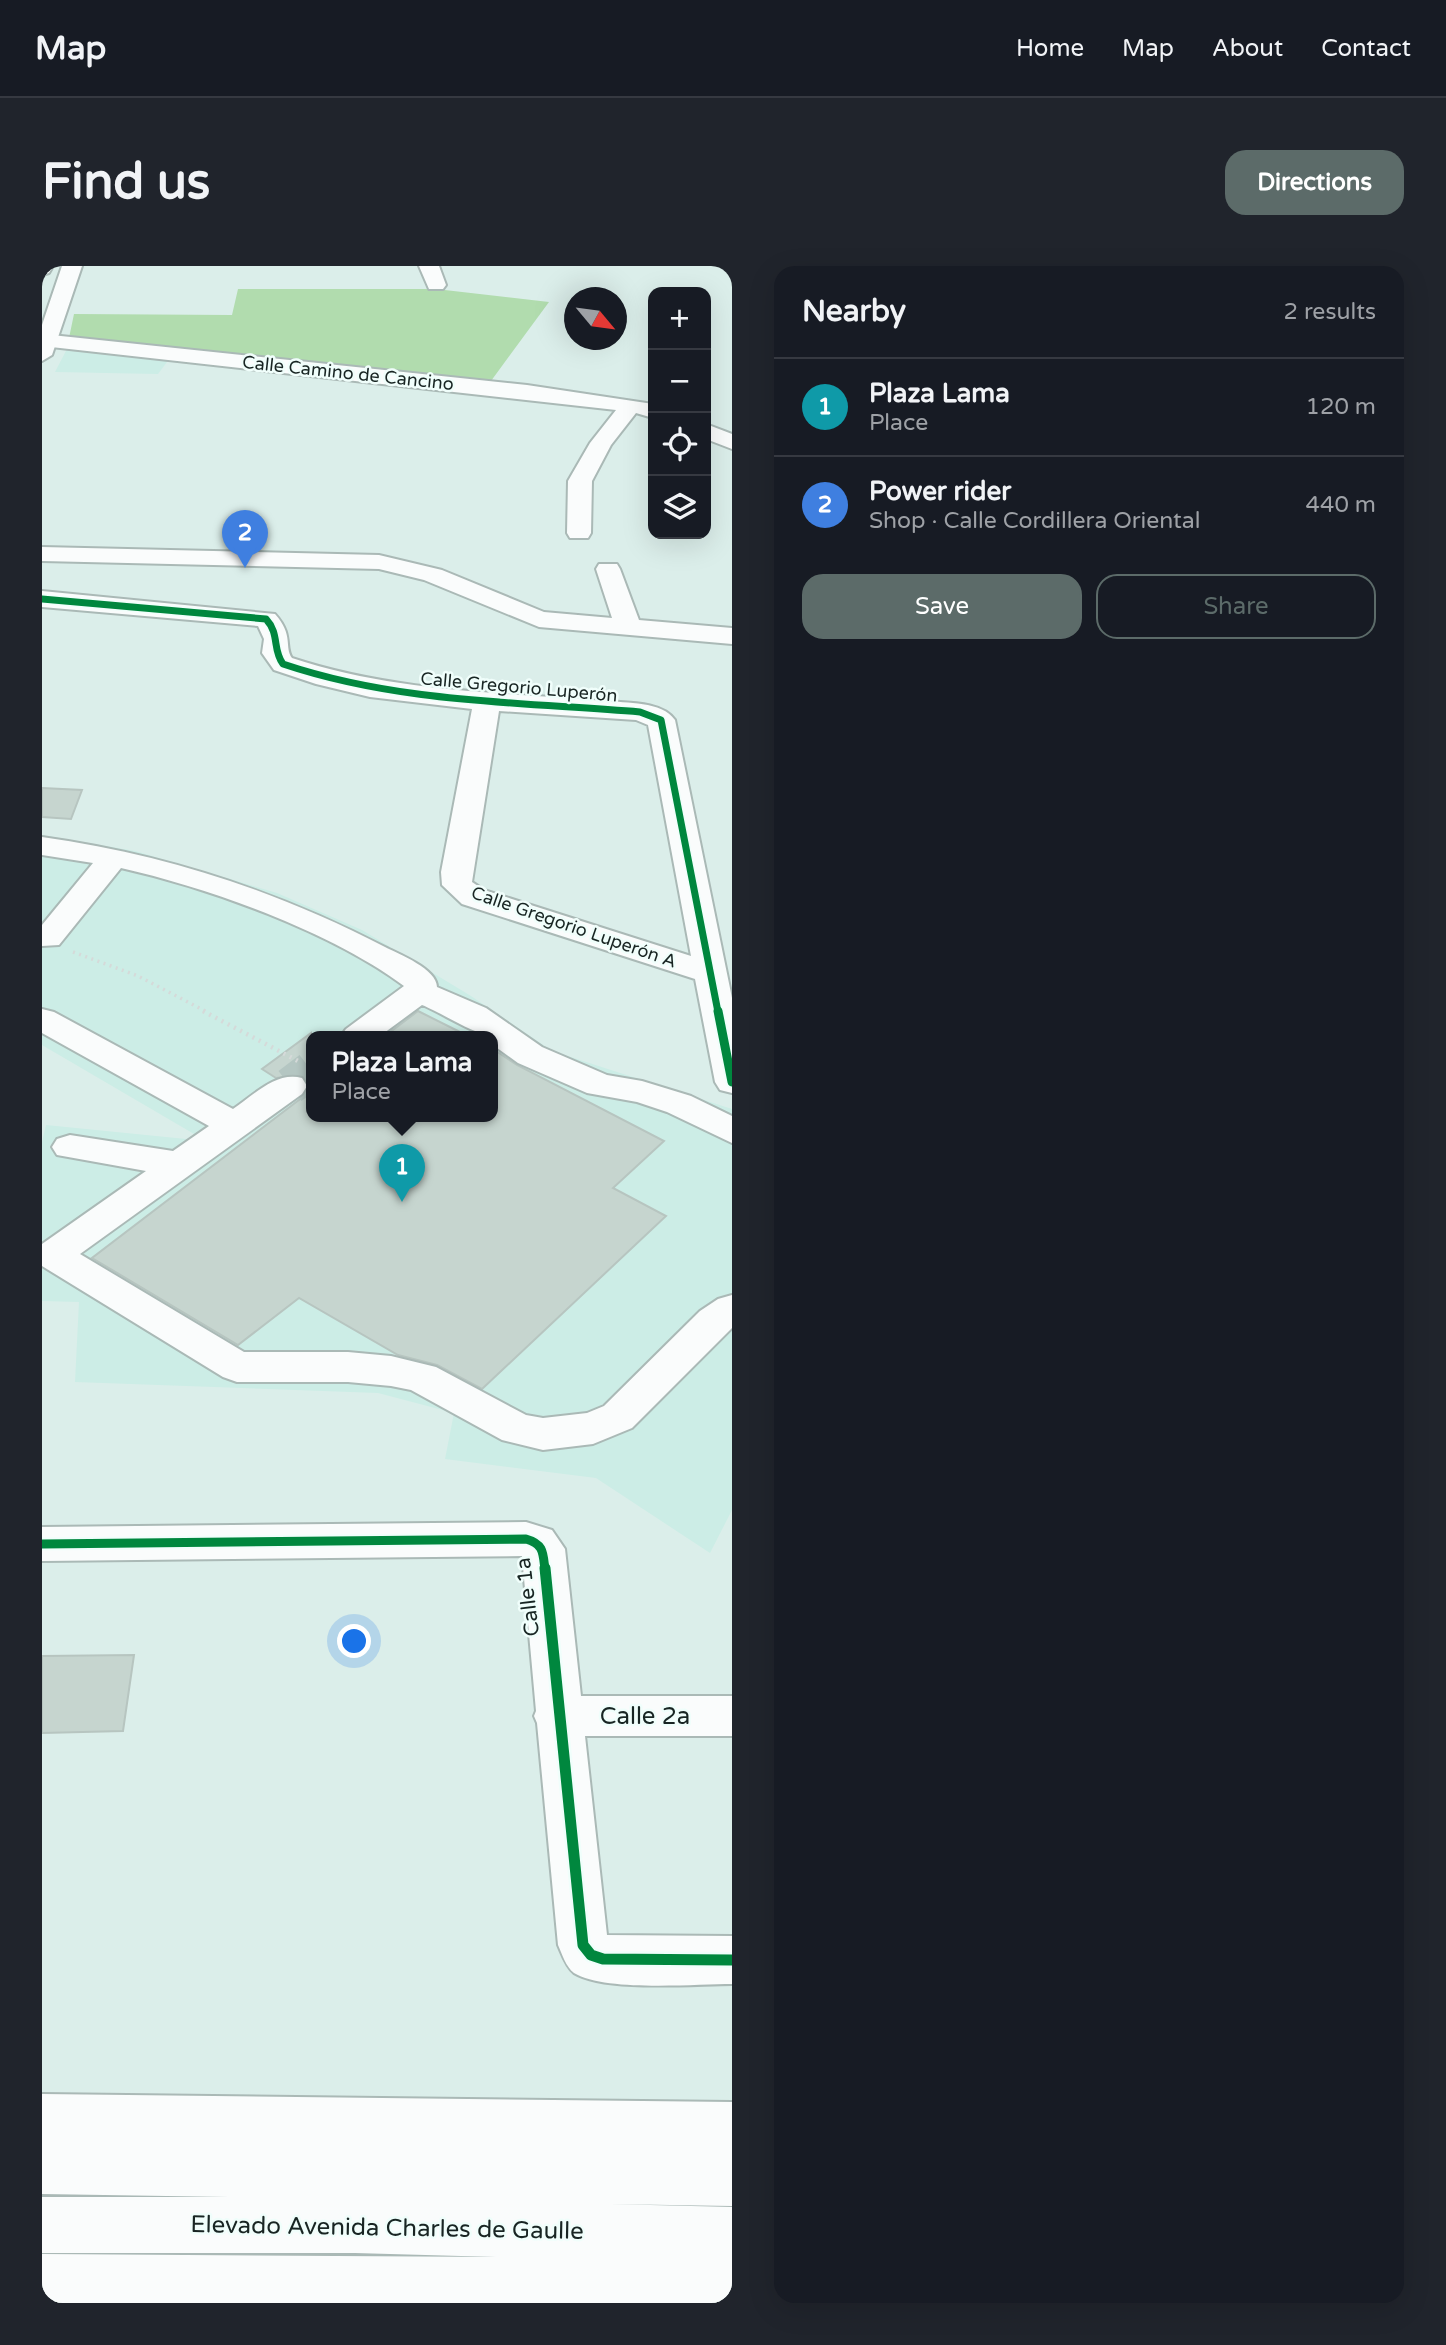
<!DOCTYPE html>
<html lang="en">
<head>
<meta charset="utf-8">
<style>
  body { margin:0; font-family:"Varela Round",sans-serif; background:#20242c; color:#f1f3f6 }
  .controls { position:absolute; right:21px; top:21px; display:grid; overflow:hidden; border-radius:14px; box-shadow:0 7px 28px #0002 }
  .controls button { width:63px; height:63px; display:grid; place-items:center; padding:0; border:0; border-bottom:2px solid #363941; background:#171b24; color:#f1f3f6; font:35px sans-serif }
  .compass { position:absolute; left:522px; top:21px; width:63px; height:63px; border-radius:50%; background:#171b24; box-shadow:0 7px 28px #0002; rotate:119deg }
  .you { position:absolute; left:313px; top:1376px; width:24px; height:24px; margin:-18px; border:5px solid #fff; border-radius:50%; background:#1a73e8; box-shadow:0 0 0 10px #1a73e833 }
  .badge { display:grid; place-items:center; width:46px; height:46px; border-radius:50%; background:#5c6b69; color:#fff; font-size:23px; font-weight:700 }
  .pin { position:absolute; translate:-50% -58px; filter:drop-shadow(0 2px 4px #0008) }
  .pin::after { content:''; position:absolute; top:37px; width:24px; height:21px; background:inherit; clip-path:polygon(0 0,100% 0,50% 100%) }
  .popup { position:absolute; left:264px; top:765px; width:192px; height:91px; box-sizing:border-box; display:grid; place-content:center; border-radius:14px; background:#171b24; filter:drop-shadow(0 2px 5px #0005); font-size:23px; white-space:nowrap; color:#9ea1a6 }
  .popup b { font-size:26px; color:#f1f3f6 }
  .popup::after { content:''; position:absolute; left:50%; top:100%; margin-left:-14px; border:14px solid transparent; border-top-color:#171b24 }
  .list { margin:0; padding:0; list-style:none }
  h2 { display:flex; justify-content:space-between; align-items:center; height:91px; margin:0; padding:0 28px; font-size:30px }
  h2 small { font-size:23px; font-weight:400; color:#9ea1a6 }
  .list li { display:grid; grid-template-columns:46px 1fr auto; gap:21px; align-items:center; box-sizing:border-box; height:98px; padding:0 28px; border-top:2px solid #363941 }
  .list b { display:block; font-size:26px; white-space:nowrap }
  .list p { margin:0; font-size:23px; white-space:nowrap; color:#9ea1a6 }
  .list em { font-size:23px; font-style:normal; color:#9ea1a6 }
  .actions { display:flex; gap:14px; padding:21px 28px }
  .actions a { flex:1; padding:16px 0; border:2px solid #5c6b69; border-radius:21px; text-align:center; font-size:24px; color:#5c6b69 }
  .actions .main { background:#5c6b69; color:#fff }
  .icon { flex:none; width:38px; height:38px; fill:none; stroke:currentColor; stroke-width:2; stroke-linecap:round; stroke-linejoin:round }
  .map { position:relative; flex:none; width:690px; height:2037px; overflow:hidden; border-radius:21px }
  header { display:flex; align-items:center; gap:42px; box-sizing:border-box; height:98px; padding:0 35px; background:#171b24; border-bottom:2px solid #363941 }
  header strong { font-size:33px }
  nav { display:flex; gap:38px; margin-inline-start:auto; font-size:24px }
  .intro { display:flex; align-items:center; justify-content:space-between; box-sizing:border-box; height:168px; padding:0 42px }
  h1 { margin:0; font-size:49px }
  .button { padding:18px 32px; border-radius:21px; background:#5c6b69; color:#fff; font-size:24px; font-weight:700 }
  main { display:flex; gap:42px; padding:0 42px }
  aside { flex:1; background:#171b24; border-radius:21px; box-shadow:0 7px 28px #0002 }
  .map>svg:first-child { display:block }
  .built { fill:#ccede6; fill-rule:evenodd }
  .forest { fill:#b1dcae }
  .building { fill:#c6d5cf; stroke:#b7c5c0; stroke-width:2 }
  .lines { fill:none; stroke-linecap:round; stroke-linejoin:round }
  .minor-tunnel { stroke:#b4c6c2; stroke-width:38; stroke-dasharray:38 19; stroke-linecap:butt }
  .minor-casing { stroke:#aab9b6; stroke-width:4 }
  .major-casing { stroke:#aab9b6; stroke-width:4 }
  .path-far1 { stroke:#d5dad9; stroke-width:3.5; stroke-dasharray:2 4.5; stroke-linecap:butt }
  .path { stroke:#d5dad9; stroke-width:4.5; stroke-dasharray:2 5; stroke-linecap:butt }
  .minor { fill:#fafcfc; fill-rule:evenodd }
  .major { fill:#fafcfc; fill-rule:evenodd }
  .cycleway-far2-casing { stroke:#f0fefb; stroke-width:10 }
  .cycleway-far1-casing { stroke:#f0fefb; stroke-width:13 }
  .cycleway-casing { stroke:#f0fefb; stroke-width:16 }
  .cycleway-far2 { stroke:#00873e; stroke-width:7 }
  .cycleway-far1 { stroke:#00873e; stroke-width:9 }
  .cycleway { stroke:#00873e; stroke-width:11 }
  .labels { text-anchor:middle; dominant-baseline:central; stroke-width:5; stroke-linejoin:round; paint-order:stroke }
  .far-street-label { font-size:18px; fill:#182523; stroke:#f0fefb }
  .street-label { font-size:21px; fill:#182523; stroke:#f0fefb }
  .near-street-label { font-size:24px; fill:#182523; stroke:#f0fefb }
</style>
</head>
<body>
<header>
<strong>Map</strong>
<nav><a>Home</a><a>Map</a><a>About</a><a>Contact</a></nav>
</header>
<div class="intro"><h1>Find us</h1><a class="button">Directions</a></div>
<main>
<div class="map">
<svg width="690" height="2037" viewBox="0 0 690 2037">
  <rect width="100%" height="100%" fill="#dbeeea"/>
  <path class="built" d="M26 81 128 92 116 108 13 106Z
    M0 569 93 585 235 627 320 664 429 730 510 785 690 843V1244L668 1287 554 1212 403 1193 412 1147 336 1127 33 1116 37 1036 0 1035V876L4 859 164 875 0 779ZM269 770H451V850H269Z"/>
  <path class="forest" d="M196 23H394L507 36 449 115 27 72 32 48 190 49Z"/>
  <path class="building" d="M0 522 40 524 29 553 0 551Z
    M376 745 426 770H343Z
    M269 767V850H451V783L475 799 622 875 571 922 624 950 440 1123 395 1099 356 1089 257 1032 196 1079 50 992 262 830 267 819 260 809 234 812 220 803Z
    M92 1389 81 1465 0 1467V1390Z"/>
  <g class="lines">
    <path class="minor-tunnel" d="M248 820 269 804"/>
    <g class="minor-casing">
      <path id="minor" d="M377 0H397L404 19 401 23H387Z
        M0 68 485 119 611 138V152L594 147 569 179 550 215 549 267 546 272H528L525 267 526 215 548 177 574 144 0 80Z
        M664 158 690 168V183L664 173Z
        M0 281 337 289 400 304 502 346 570 352 554 303 557 298H575L578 303 597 354 690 362V378L497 361 382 314 337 303 0 295Z
        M0 325 233 348C252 369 242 381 250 392 353 426 456 426 563 435 584 437 620 435 633 454L690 732V827L678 824 673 816 653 713 420 638 400 619 399 606 430 443 328 431 274 418 232 404 220 387 222 373 216 360 0 341ZM457 445 594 454 606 459 649 690 442 624 430 616Z
        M0 571C122 588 233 624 343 681 357 688 395 703 395 721L444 742 500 781 565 809 600 815 649 830 690 850V877L625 846 595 836 545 827 476 797 451 779V770C435 770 398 746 380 739L338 770H299L304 763 362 720C289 666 168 622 79 602L17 679 0 680V659L51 597 0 589Z
        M0 743 12 746 191 843C212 829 234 805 260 812L265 820 260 828 38 988 202 1086H306L349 1090 394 1101 484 1149 501 1152 545 1147 562 1140 658 1045 676 1033 690 1029V1062L590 1162 551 1178 501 1184 460 1174 369 1124 349 1120 306 1116H195L181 1111 0 1000V978L104 905 15 889 10 881 15 873 28 869 131 885 167 860 0 767Z
        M484 1256 510 1264 523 1283 539 1430H690V1470H543L565 1669 690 1670V1718C652 1718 563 1726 532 1707 524 1701 520 1688 516 1679L495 1457 492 1450 494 1445 480 1290 0 1295V1261Z"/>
    </g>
    <g class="major-casing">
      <path id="major" d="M0 0H11L7 7 0 9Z
        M20 0H40L10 89 0 95V59Z
        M0 1828 690 1836V1940L567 1938 690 1941V2037H0V1988L454 1991 313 1987H0V1931H187L0 1928Z"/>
    </g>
    <path class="path-far1" d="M31 686 96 710 165 746"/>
    <path class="path" d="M161 745 256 795"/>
    <use href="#minor" class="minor"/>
    <use href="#major" class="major"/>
    <g class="cycleway-far2-casing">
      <path id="cycleway-far2" d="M0 333 224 353C238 368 230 383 241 398 357 437 477 436 598 446L619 454 676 746"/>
    </g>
    <g class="cycleway-far1-casing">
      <path id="cycleway-far1" d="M676 745 690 816
        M0 1278 484 1273C502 1278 501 1287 503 1304"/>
    </g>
    <g class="cycleway-casing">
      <path id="cycleway" d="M503 1302 541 1679 549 1689 561 1693 690 1694"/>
    </g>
    <use href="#cycleway-far2" class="cycleway-far2"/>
    <use href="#cycleway-far1" class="cycleway-far1"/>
    <use href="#cycleway" class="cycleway"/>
  </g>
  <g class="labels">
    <g class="far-street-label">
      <text transform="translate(306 107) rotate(6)">Calle Camino de Cancino</text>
      <text transform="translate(477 421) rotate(5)">Calle Gregorio Luperón</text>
      <text transform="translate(532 661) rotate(19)">Calle Gregorio Luperón A</text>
    </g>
    <g class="street-label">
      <text transform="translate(486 1331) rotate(-97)">Calle 1a</text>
    </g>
    <g class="near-street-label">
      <text x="603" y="1450">Calle 2a</text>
      <text transform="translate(345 1962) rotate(1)">Elevado Avenida Charles de Gaulle</text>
    </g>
  </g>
</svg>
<div class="controls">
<button>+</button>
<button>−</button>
<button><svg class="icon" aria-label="locate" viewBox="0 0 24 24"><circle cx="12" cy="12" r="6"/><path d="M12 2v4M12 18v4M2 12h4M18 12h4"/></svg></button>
<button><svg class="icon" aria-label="layers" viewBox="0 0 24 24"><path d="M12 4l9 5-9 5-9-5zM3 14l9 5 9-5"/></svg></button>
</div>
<svg class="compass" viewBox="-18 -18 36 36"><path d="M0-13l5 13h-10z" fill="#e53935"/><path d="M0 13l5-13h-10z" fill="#9ea1a6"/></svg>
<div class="you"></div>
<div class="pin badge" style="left:360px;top:936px;background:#0f9aa8">1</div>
<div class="popup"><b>Plaza Lama</b>Place</div>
<div class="pin badge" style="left:203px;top:302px;background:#3f7fe0">2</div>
</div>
<aside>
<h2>Nearby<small>2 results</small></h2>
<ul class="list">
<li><span class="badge" style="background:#0f9aa8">1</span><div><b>Plaza Lama</b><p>Place</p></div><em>120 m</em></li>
<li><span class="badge" style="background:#3f7fe0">2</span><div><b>Power rider</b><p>Shop · Calle Cordillera Oriental</p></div><em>440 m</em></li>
</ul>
<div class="actions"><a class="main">Save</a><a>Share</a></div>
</aside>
</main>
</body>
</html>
